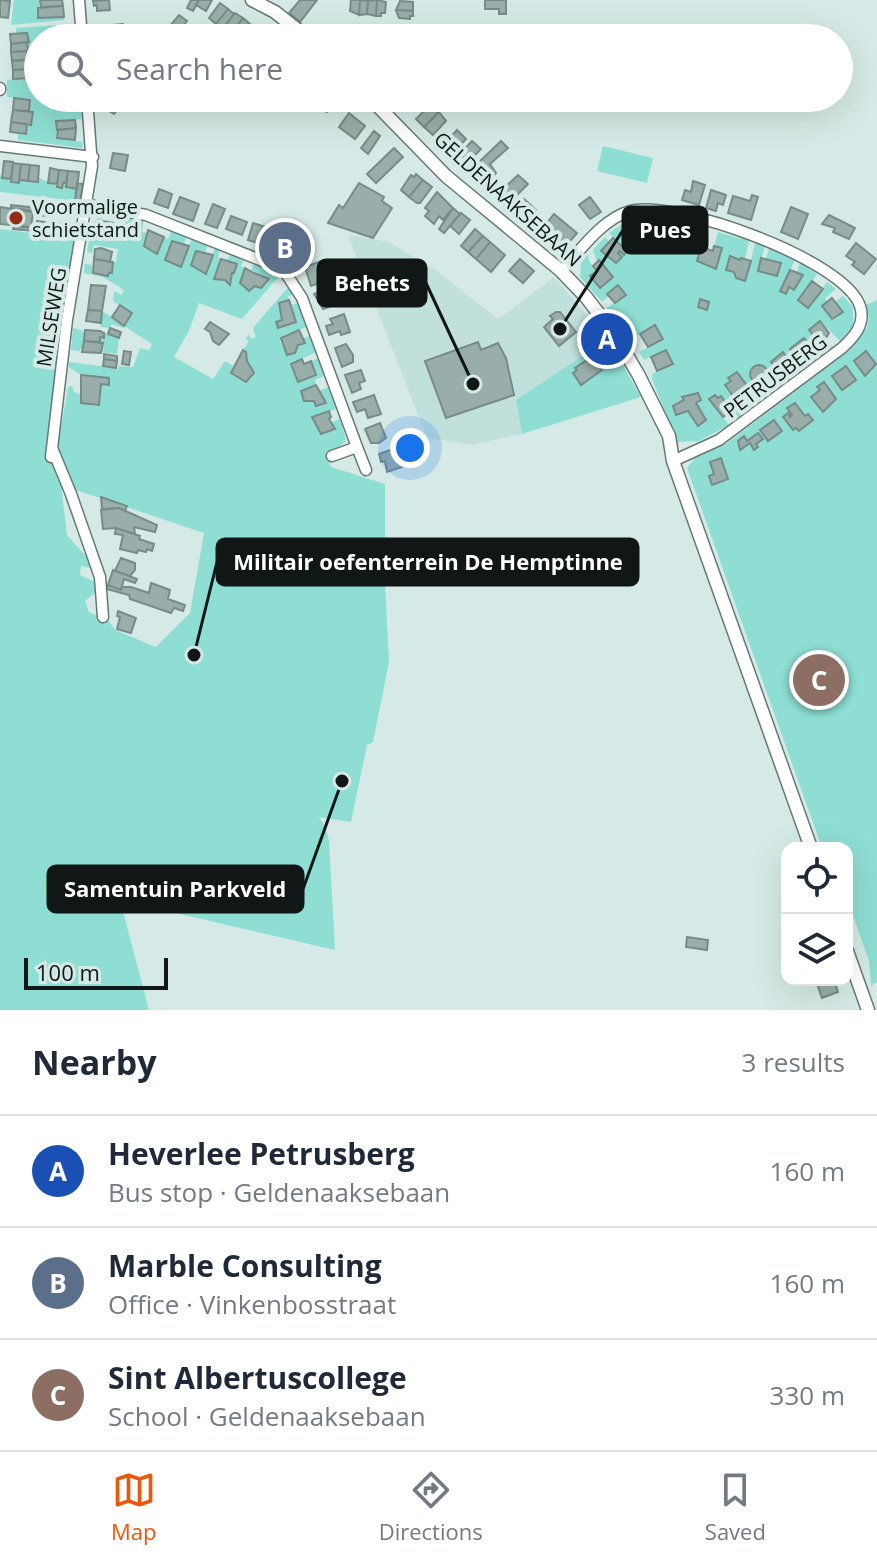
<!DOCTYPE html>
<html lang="en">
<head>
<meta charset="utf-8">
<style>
  body { margin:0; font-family:"Open Sans",sans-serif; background:#f6f6f7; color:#1f2937 }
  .controls { position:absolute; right:24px; bottom:24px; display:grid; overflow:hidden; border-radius:16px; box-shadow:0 8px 32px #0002 }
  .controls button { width:72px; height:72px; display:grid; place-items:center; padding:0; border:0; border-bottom:2px solid #e0e1e3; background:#fff; color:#1f2937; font:40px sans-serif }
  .scale { position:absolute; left:24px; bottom:20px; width:144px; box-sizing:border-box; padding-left:8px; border:4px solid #101716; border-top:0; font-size:22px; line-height:28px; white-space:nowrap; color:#101716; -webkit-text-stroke:6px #d5eae6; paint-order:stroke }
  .you { position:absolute; left:410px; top:448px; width:28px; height:28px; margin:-20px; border:6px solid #fff; border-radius:50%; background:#1a73e8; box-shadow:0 0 0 12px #1a73e833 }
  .badge { display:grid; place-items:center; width:52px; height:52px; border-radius:50%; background:#ea580c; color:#fff; font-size:26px; font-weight:700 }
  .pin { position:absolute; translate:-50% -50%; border:4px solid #fff; box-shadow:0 2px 8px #0006 }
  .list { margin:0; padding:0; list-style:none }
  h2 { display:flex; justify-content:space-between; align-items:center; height:104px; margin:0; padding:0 32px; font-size:34px }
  h2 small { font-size:26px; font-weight:400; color:#747a83 }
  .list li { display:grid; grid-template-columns:52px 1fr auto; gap:24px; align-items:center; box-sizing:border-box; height:112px; padding:0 32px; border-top:2px solid #e0e1e3 }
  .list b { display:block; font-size:30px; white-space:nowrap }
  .list p { margin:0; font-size:26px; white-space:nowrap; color:#747a83 }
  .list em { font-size:26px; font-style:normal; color:#747a83 }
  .icon { flex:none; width:44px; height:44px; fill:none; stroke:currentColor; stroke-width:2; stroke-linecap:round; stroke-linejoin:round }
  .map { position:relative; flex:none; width:877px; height:1010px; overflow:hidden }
  .search { position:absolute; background:#fff; box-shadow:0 8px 32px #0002; left:24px; right:24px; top:24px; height:88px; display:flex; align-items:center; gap:20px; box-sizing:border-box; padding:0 28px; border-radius:44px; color:#747a83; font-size:30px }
  .sheet { height:440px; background:#fff }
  nav { display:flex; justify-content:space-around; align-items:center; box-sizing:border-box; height:112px; border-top:2px solid #e0e1e3; background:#fff; font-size:22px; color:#747a83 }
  nav a { display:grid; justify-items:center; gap:4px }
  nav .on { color:#ea580c }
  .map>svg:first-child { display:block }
  .built { fill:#c2e0db }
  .green { fill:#8eded3; fill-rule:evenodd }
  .building { fill:#99aeaa; stroke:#778b87; stroke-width:2 }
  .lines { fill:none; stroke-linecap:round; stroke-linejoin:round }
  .minor-casing { stroke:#667976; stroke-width:13 }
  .tertiary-casing { stroke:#667976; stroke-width:15 }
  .minor { stroke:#fff; stroke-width:10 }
  .tertiary { stroke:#fff; stroke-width:12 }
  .poi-dot { fill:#942c13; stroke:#d5eae6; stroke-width:3 }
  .labels { text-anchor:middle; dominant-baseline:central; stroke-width:8; stroke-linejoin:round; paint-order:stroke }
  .street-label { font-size:20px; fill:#101716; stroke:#d5eae6 }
  .poi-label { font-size:20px; fill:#101716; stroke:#d5eae6; text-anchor:start }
  .leader { fill:none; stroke:#101716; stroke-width:3 }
  .callout-dot { fill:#101716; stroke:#d5eae6; stroke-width:3 }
  .callout { fill:#101716; stroke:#101716; stroke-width:3 }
  .callout-label { font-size:22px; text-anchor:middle; font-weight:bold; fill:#fff }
</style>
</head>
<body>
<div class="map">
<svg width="877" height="1010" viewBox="0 0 877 1010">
  <rect width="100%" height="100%" fill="#d5eae6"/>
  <path class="built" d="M348 235 389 242 437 271 498 319 554 277 608 339 516 400 522 434 471 445 427 438Z"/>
  <path class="green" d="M14 0H40L39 18 64 17V20L11 25Z
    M74 24V29H54V36L38 38V60H28L27 33H16V28Z
    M38 68V98H54V104L70 102 71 108 81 107 82 119 56 121 57 138 83 142 82 148 18 140V133L26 134 27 124H31L33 112 29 111 30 100 7 97V80L31 78V69Z
    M603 146 653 158 647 183 597 171Z
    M0 175 11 179V182L18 183 19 180 38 182 39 178 62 188 63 183H66V188L77 189 75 201 0 192Z
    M103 214 98 235 119 236 121 224 116 223 117 216 144 221 142 231 147 234 144 246 157 254 164 237 168 239 171 231 186 237 184 244 189 246 192 239 208 245 204 254 196 251 200 272 206 274 215 248 220 250 218 257 221 259 214 278 225 280 229 284 232 273H234L237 265 227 261 230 254 244 259 241 266 245 268 240 282 248 291 255 286 261 288 269 279 251 270 254 263 280 275 242 319 199 303 189 331 174 357 213 379 225 361 235 367 231 374 245 382 249 376 252 377 254 373 247 361 246 352 243 350 249 341 246 339 249 334 251 339 256 337 253 328 290 285 295 294 288 296 289 300 279 303 282 320 278 328 295 322 291 305 298 303 307 327 284 335 280 341 288 355 297 351 298 345 304 343 303 338 310 336 316 352 291 364 298 382 316 375 311 361 318 358 324 376 315 380 316 385 301 391 304 401H314L316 406 326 403 319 391 328 387 336 409 312 418 322 434 334 429 332 422 340 419 346 440 341 446 326 452 331 467 385 484V583L389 662 373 742 367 745 351 822 319 817 326 828 329 841 335 950 120 900 149 1010H0V229L77 239 55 423H62L68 387 72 386 74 392 82 395 101 384H109V378L81 375 69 367V362L116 368 118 370 119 366 133 367 140 348 149 350 152 344 124 326 123 328 112 324 110 328 101 327 102 311 124 325 132 313 113 301 114 291 122 295 124 290 103 277 84 273 85 264 92 265 93 273 108 276 112 273 113 262H116L118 249 94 245 92 253 87 252 92 223ZM61 485 204 533 190 613 156 647 115 630 109 621 89 612 85 601 99 589 95 582 80 575 81 566 94 569 92 563 67 535Z
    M651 216 659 218 657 248 683 250 684 235 667 233 668 220 706 229 697 261 715 269 721 248 714 246 718 232 749 241 745 259 751 260 755 243 765 246 758 271 777 276 781 264 766 259 769 248 795 260 780 291 785 294 789 287 794 290 803 275 796 273 800 263 817 274 799 301 809 307 827 282 836 289 825 298 827 302 822 306 832 319 843 312 835 302 843 296 853 307V326L840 341 820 321 809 330 817 341 821 339 833 347 809 365 804 359 813 350 805 339 791 349 804 368 801 370 796 364 793 366 783 353 771 361 780 373 788 368 794 376 783 384 772 370 768 372 764 366 758 365 752 370 751 375 755 382H761L768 377 777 389 760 402 737 372 729 378 731 381 725 385 733 396 739 392 751 408 737 418 721 397 718 398 715 395 710 399 729 425 699 441 677 442 652 379V374L673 364 666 350 644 360 639 352 663 339 655 325 631 339 615 314 612 315 607 308 625 295 618 285 607 293 609 296 602 302 580 277 581 262 588 254 589 261 597 271 590 277 600 288 613 277 600 261 597 262 593 250 605 237 610 242 602 251 616 263 622 257 618 253 620 251 624 254 627 251 609 233 628 220 626 242 648 244Z
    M877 300V982L871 986 869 961 852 913 847 910V848H822L687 468 696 457 727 443 851 349 867 328 869 317 866 305Z
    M73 328 81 330 85 334 83 347 79 351 71 350Z
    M100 331 119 338 117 354 103 352 104 343 100 342 104 334Z
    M608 339 641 397 522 434 516 400Z"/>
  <path class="building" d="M0 0 10 1 8 18 0 17Z
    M40 0H62L63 6 41 7Z
    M109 0 110 10 97 11V5L94 6 93 1Z
    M191 0H199L193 11 187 8Z
    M199 0H212L206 11 196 5Z
    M300 0H317L300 22 289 13Z
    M351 0H360L359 15 350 11Z
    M360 0 368 1 367 14 359 15Z
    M377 0 376 16 367 14 368 1Z
    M377 0 386 2 385 13H381V16H376Z
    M485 0H506V14H499V9H485Z
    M400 1 413 2V11L396 10Z
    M220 3 228 9 216 24 209 18Z
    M63 6 64 17 38 18V8Z
    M228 9 234 14 223 29 216 24Z
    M396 10 413 11V16H410V19L399 18Z
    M235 13 243 18 232 33 224 27Z
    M179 15 187 21 174 38H171L164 33Z
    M243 18 250 24 239 38 232 33Z
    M123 24 125 38H103L101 26Z
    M250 24 259 30 254 38H241Z
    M54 29H67L68 38H49L54 36Z
    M259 30 268 35 266 38H254Z
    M27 33 29 42 11 44 10 34Z
    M27 42 28 51 11 52V44Z
    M27 51 28 60 12 61 11 52Z
    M30 59V69L13 70 12 61Z
    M30 69 31 78 13 79V70Z
    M14 98 30 100 29 111 13 110Z
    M54 98H70V102L54 104Z
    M108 98H126L114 114 109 111Z
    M197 98H222L225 100 219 111 206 103 201 102 198 107 194 104Z
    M311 98H336L333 102 330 100 326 105 330 108 327 112 309 102Z
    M405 98H427L415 110Z
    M430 105 438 113 424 127 416 119Z
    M13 110 33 112 31 125 11 122Z
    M439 112 446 121 433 135 424 127Z
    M349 113 365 126 355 139 339 127Z
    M75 120 76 128 57 130 56 121Z
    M11 122 27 124 26 134 10 132Z
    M76 128 75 140 57 138 58 130Z
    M457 130 466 139 455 151 446 142Z
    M374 131 380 136 368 154 361 148Z
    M472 141 481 149 468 162 460 154Z
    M501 141 508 148 490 164 496 173 491 179 475 166Z
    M394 148 403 157 376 183 367 174Z
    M394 148 403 157 376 183 367 174Z
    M113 153 128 155 125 171 110 168Z
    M4 161 13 162 11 179 2 178Z
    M13 163 21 164 19 183 11 182Z
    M21 164 30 165 28 181 19 180Z
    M30 165 39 166 38 182 28 181Z
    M50 168 59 170 57 184 48 183Z
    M59 170 68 171 66 183H63L62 188 57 187Z
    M68 171 79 172 77 189 66 187Z
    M416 174 423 180 409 197 401 190 411 175 414 177Z
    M518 175 528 184 512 200 502 190Z
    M423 180 432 187 420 203H417L409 197Z
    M693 181 705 185 699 205 682 200 685 190 691 192Z
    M77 183 83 184 80 202 75 201Z
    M359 183 384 197 382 201 392 208 373 238 328 223 339 205 343 208Z
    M159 189 172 194 168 208 154 203Z
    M711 190 726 195 723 205 718 203 716 211 706 208Z
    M437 192 453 208 443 220 439 216 434 224 425 216 429 211 425 208Z
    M752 195 758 197 751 220 728 213 733 196 750 201Z
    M180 197 199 204 193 221 173 214Z
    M590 197 601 212 590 219 579 205Z
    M524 199 536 210 527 220 514 209Z
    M213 204 225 209 217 228 205 224Z
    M11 205 47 209 46 216 40 215 41 212 11 208Z
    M0 207 33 212 31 227 0 224Z
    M791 207 808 214 798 239 781 232Z
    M453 208 460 214 444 233 439 229Z
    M461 213 470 220 459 234 450 226Z
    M554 214 577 233 565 247 542 229Z
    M829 215 855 228 849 239 833 232 835 228 822 224Z
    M231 216 247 222 242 235 226 229Z
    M37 221 45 222 44 232 36 231Z
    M102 221 121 224 119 237 97 235Z
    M57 223 77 225 75 237 56 234Z
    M253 223 272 229 267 246 248 240Z
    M14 226 34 228V231L13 229Z
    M475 229 483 236 468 252 461 246Z
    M148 230 164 237 157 254 144 246Z
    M281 234 296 240 291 255 274 250Z
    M483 236 490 242 476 259 468 252Z
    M613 238 627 251 624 255 620 251 618 253 622 257 616 263 601 251Z
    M172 241 189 246 181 267 165 260Z
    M490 242 505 255 491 272 476 259Z
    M856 243 876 259 864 274 852 265 855 262 846 256Z
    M714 246 722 248 716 269 697 261 701 247 713 251Z
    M101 248 112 252 110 262 94 259 95 249Z
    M196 251 213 255 206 274 191 265Z
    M730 256 740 260 741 258 751 261 745 281 736 278 734 272 726 270Z
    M761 258 781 263 777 276 758 271Z
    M94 259 113 262 112 273H109L108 276 93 273Z
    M221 259 237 264 234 273H232L230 285 225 280 214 279Z
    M520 259 534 271 523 283 509 271Z
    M599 260 613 277 600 288 590 276 597 271 593 266Z
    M321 261 324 274 328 273 331 279 311 286 305 267Z
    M245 268 254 273 269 279 261 288 255 286 249 291 240 283Z
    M790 270 803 275 794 290 789 287 786 294 780 291Z
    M812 281 823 289 808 308 798 300Z
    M91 285 106 286 102 311 88 310Z
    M618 285 626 295 615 303 607 294Z
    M329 288 335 295 332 298 335 305 323 309 314 294Z
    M832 298 843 312 832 319 822 306Z
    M700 299 709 302 707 310 698 307Z
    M289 300 296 322 278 328 276 322 282 320 279 303Z
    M120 305 132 313 124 326 112 317Z
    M88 310 102 311 101 323 86 321Z
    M556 312H560L576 332 559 346 544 327 553 319 550 316Z
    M344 314 350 332 341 335 340 331 329 335 326 326 333 324 330 319Z
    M820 321 829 333 824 341 821 339 818 341 809 330Z
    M210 322 229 334 219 345 213 341 210 332 205 329Z
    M655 325 663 339 648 347 640 334Z
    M110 328 121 332 119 338 108 334Z
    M85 330 100 331 104 333V338L100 337V342L84 341Z
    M299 330 305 343 298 345 295 353 287 355 281 338Z
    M804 338 813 350 800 362 790 349Z
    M84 341 103 343 101 353 82 352Z
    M478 342 481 350 498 343 506 358 514 395 446 418 425 361Z
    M346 344 353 355V362L342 367 335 348Z
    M243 350 246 352 247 361 254 373 246 382 231 373Z
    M666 350 673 364 657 371 651 357Z
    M124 351 131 352 129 365 122 364Z
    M866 351 876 364 865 376 854 361Z
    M783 352 793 366 780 374 771 362Z
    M104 354 117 356V361L104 359Z
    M593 356 602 370 581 385 573 373 577 370 575 368Z
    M104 359 117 361 116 368 103 366Z
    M302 359 304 364 311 361 316 375 298 382 291 364Z
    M750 374a9 9 0 1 1 18 0a9 9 0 1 1-18 0Z
    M846 366 856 380 842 390 832 376Z
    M361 370 365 381 359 383 361 389 352 393 345 375Z
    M737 372 751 391 743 397 739 392 733 396 725 385 731 381 728 378Z
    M81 375 109 378V385L101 384 99 405 81 403Z
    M824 382 836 399 823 412 811 397 820 390 817 387Z
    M316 385 326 403 316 406 314 401H304L301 391Z
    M698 393 701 400 696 403 706 420 698 426 688 411 676 415 673 406 684 400 682 397Z
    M374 395 381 414 368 418 365 409 357 412 353 402Z
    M715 395 718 398 721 396 732 411 723 417 709 399Z
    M795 403 805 416 808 414 813 420 799 431 796 428 793 430 783 417 788 413 790 417 792 415 787 408Z
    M329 411 331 417 329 419 335 429 321 434 312 417Z
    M774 420 782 431 768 441 760 430Z
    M380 423 386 438 379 443H371L365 429Z
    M758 433 763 439 756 444 758 447 754 450 750 443 740 450 738 441 744 436 747 441Z
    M393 449 396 460 399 459 402 467 387 472 385 461 381 462 379 454Z
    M721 458 728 479 712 485 709 476 714 474 710 462Z
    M101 497 127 506 125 511 119 508 102 509Z
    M119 508 157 525 155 532 134 527 135 534 116 528 103 529 101 510Z
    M116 528 140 536 139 539 154 544 152 551 147 549 146 552 138 550 137 553 120 549 123 535 115 534Z
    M121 558 135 563V570L130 576 115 571Z
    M113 570 137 579 135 583 124 579 121 590 108 585Z
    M151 583 170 590 168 599 185 605 183 611 174 608 171 613 130 599 129 595 107 589 108 585 121 590 122 587H131L149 593Z
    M118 611 136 618 131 633 117 629 120 617 117 616Z
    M687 937 708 940 707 950 686 947Z
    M834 980 838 992 822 998 816 981Z"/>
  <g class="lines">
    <g class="minor-casing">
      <path id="minor" d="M79 0 82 38
        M0 88V90
        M0 146 93 157
        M88 205 146 215 283 269 302 298 357 447 332 456
        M561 271C580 251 602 219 630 211 674 199 844 259 860 306 866 324 854 337 842 348L719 440 673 461
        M357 447 366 470
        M52 448 71 494 100 577 103 617
        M51 457 67 320 92 166 87 98"/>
    </g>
    <g class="tertiary-casing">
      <path id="tertiary" d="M252 0 275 12 308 38
        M370 98 446 176 560 270 586 297 615 335 638 374 669 436 673 461 811 848
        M847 951 868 1010"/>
    </g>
    <use href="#minor" class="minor"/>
    <use href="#tertiary" class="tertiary"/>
  </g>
  <circle class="poi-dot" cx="16" cy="218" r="8"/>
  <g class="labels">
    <g class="street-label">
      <text transform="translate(508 199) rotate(42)">GELDENAAKSEBAAN</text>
      <text transform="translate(51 317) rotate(-81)">MILSEWEG</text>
      <text transform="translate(775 376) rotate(-37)">PETRUSBERG</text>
    </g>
    <g class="poi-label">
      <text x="32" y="206">Voormalige<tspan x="32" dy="23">schietstand</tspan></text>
    </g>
  </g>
  <path class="leader" d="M560 329L623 230M473 384L426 283M194 655L217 562M342 781L303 889"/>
  <g class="callout-dot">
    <circle cx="560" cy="329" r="8"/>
    <circle cx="473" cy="384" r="8"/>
    <circle cx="194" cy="655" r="8"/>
    <circle cx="342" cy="781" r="8"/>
  </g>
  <g class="callout">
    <rect x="623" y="207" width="84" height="46" rx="8"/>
    <rect x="318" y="260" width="108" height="46" rx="8"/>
    <rect x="217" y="539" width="421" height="46" rx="8"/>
    <rect x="48" y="866" width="255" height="46" rx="8"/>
  </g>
  <g class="callout-label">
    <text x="665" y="238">Pues</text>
    <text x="372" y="291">Behets</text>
    <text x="428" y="570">Militair oefenterrein De Hemptinne</text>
    <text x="175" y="897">Samentuin Parkveld</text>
  </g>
</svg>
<div class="controls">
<button><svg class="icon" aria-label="locate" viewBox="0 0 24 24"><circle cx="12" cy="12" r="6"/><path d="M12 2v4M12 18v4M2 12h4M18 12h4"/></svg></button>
<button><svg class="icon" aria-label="layers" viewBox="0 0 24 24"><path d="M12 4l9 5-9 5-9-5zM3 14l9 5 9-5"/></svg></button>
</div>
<div class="scale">100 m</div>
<div class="you"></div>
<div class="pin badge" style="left:607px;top:339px;background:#1a4fb4">A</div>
<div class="pin badge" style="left:285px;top:248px;background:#5c6f8a">B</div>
<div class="pin badge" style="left:819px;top:680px;background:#8d6e63">C</div>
<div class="search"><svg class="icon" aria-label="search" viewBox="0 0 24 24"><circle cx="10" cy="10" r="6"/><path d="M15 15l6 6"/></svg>Search here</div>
</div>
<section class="sheet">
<h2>Nearby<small>3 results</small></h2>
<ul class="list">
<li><span class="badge" style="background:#1a4fb4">A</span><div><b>Heverlee Petrusberg</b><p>Bus stop · Geldenaaksebaan</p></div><em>160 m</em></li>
<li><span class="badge" style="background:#5c6f8a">B</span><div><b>Marble Consulting</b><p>Office · Vinkenbosstraat</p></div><em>160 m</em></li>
<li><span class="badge" style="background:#8d6e63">C</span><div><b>Sint Albertuscollege</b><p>School · Geldenaaksebaan</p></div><em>330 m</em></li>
</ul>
</section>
<nav>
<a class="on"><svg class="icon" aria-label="map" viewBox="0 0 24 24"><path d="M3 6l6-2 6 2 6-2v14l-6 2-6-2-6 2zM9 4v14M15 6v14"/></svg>Map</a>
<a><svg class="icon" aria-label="directions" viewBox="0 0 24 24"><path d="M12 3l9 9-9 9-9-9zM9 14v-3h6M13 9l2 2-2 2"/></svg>Directions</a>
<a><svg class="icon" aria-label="saved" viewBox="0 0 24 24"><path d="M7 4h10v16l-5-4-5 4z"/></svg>Saved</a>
</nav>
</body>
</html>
